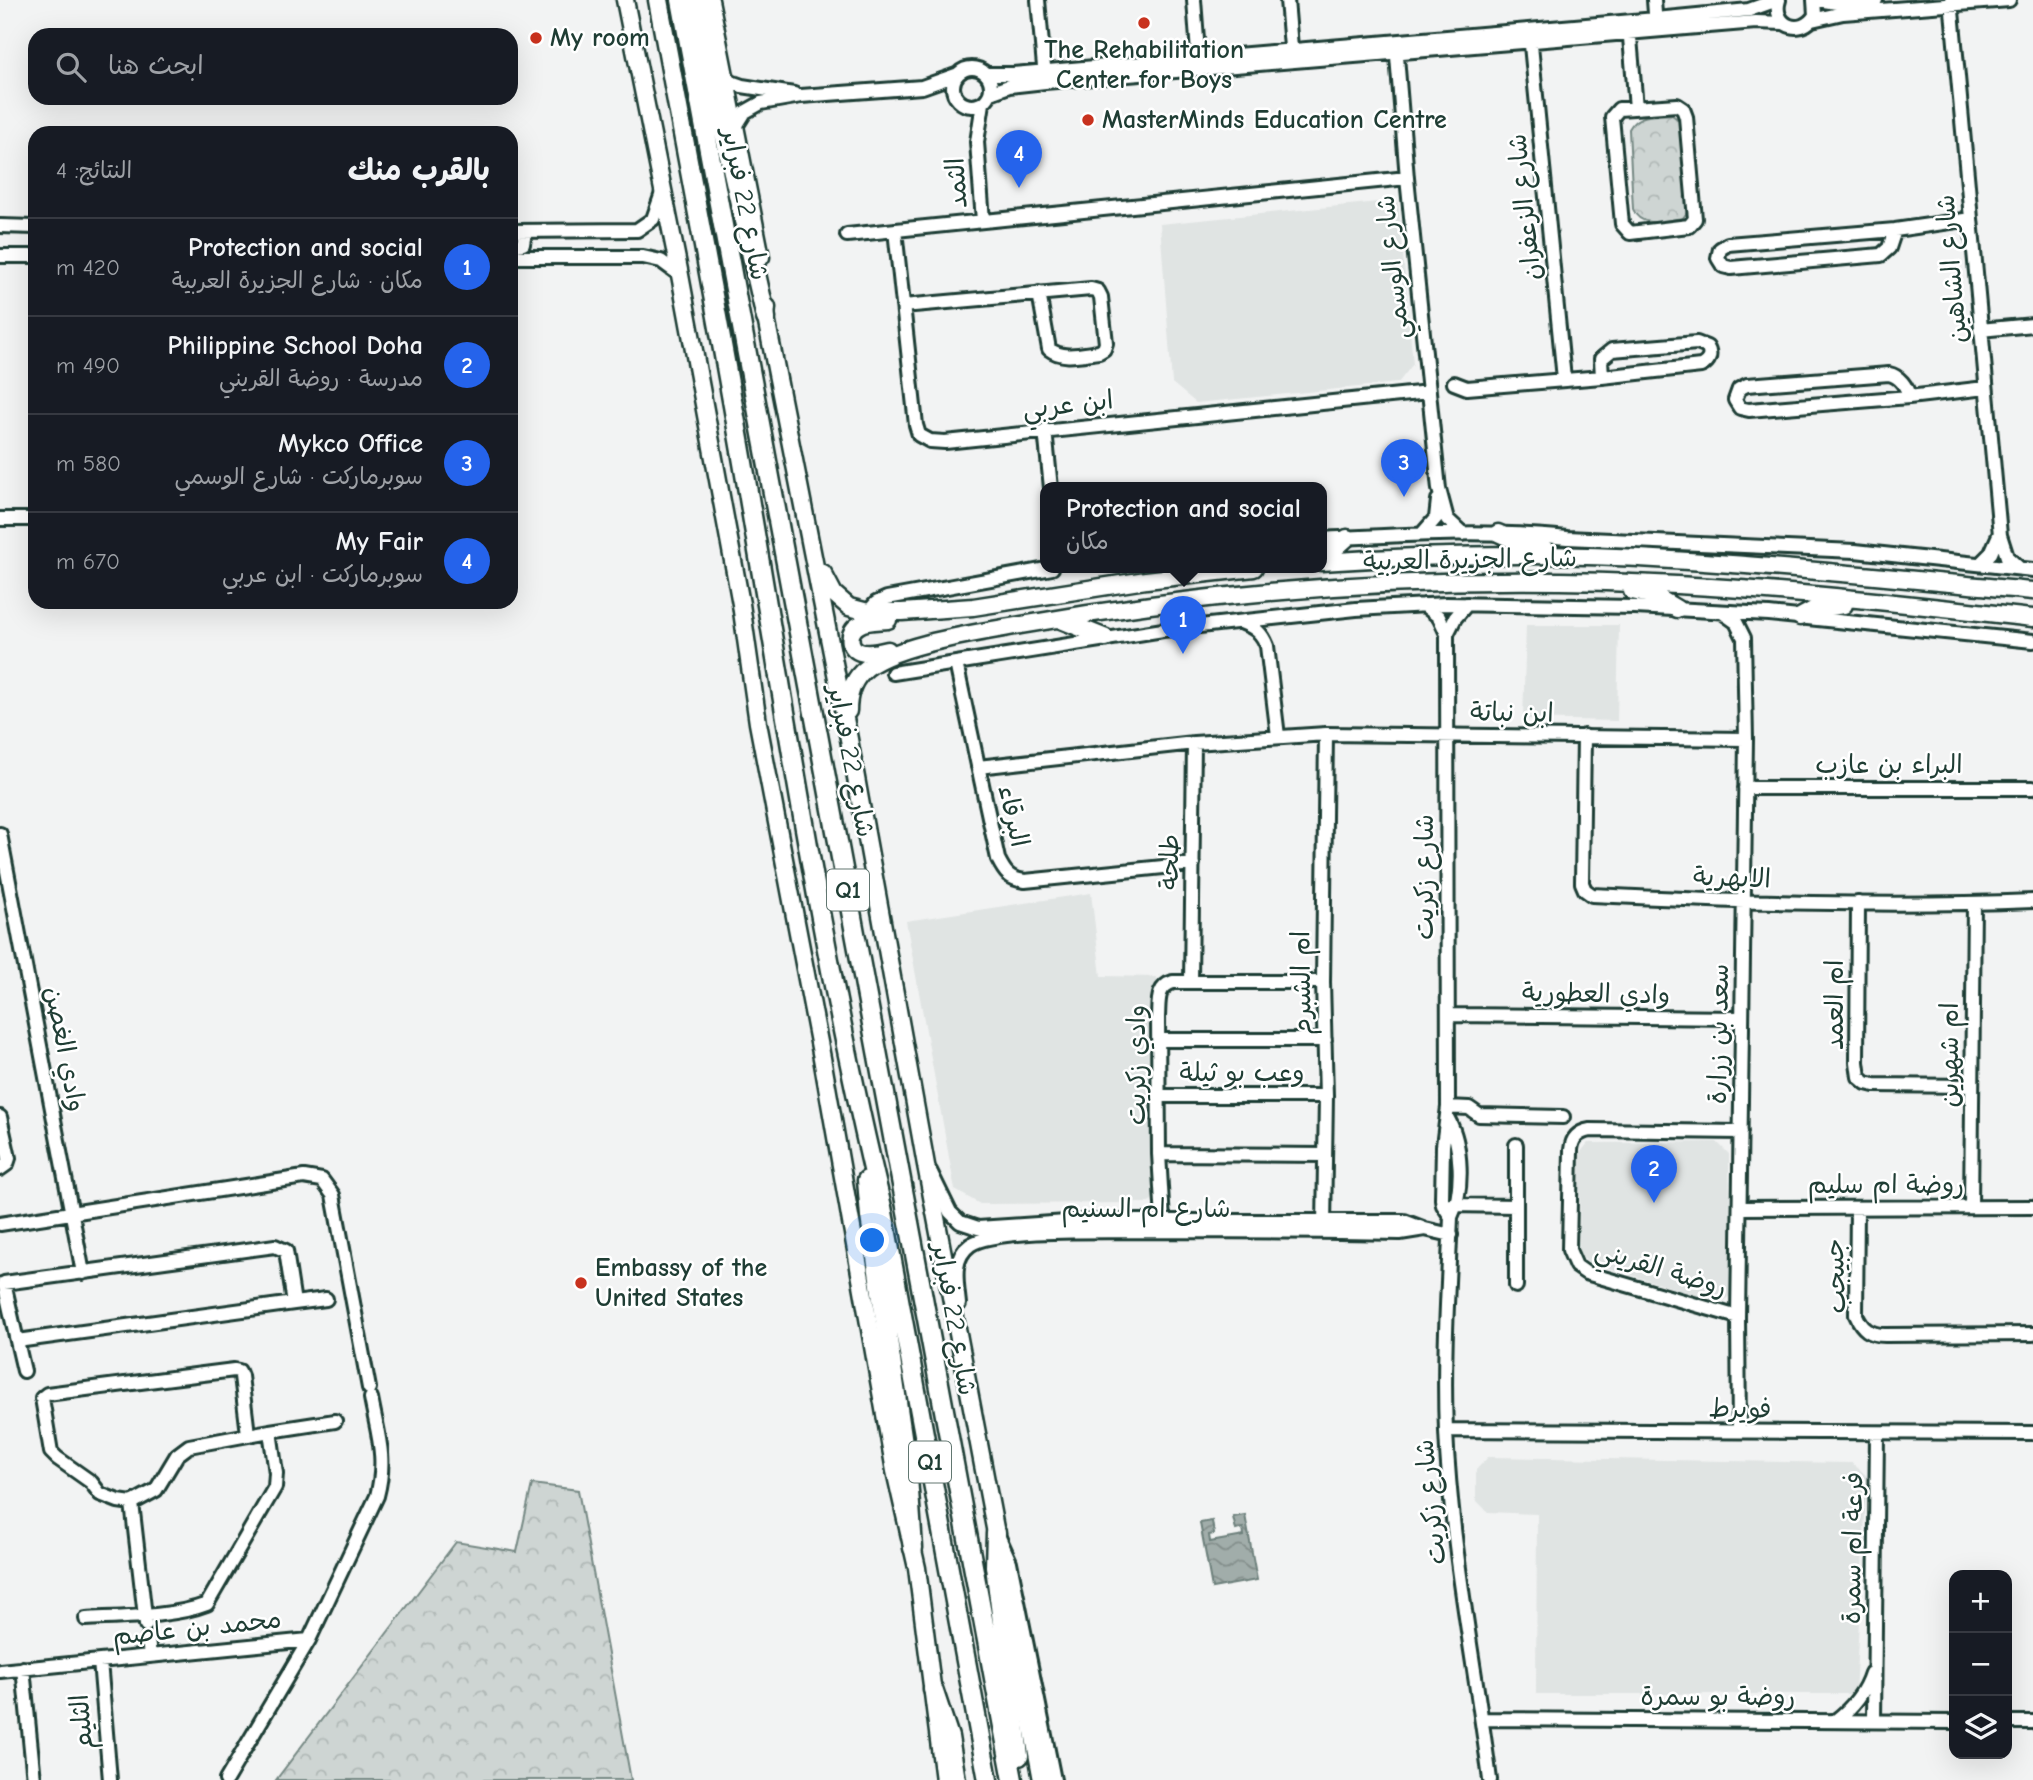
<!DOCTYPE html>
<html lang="ar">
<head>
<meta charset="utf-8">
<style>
  body { margin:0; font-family:"Comic Neue","Playpen Sans Arabic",sans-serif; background:#20242c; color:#f1f3f6; direction:rtl }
  .controls { position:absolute; right:21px; bottom:21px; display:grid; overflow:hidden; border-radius:14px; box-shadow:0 7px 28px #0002 }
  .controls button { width:63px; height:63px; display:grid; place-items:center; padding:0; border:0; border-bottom:2px solid #363941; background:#171b24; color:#f1f3f6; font:35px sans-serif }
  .you { position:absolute; left:873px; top:1241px; width:24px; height:24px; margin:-18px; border:5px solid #fff; border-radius:50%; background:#1a73e8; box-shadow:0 0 0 10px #1a73e833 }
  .badge { display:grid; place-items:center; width:46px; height:46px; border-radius:50%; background:#2563eb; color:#fff; font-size:23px; font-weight:700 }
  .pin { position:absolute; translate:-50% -58px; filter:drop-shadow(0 2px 4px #0008) }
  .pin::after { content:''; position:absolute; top:37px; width:24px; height:21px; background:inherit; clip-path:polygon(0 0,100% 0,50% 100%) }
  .popup { position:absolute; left:1040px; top:482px; width:287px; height:91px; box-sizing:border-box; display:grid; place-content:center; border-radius:14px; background:#171b24; filter:drop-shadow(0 2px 5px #0005); font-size:23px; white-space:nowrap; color:#9ea1a6 }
  .popup b { font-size:26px; color:#f1f3f6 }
  .popup::after { content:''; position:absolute; left:50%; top:100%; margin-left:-14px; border:14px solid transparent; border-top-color:#171b24 }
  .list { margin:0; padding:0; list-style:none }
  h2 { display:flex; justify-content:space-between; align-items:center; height:91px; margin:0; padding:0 28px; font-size:30px }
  h2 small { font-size:23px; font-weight:400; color:#9ea1a6 }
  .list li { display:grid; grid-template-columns:46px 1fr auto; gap:21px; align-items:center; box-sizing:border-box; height:98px; padding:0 28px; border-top:2px solid #363941 }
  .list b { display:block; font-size:26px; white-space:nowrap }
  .list p { margin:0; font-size:23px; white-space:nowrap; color:#9ea1a6 }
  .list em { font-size:23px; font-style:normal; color:#9ea1a6 }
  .icon { flex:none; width:38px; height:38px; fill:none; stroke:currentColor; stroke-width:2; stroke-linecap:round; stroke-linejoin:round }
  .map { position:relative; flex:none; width:2033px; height:1780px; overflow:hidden; direction:ltr }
  .search { position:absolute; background:#171b24; box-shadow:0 7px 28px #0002; left:28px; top:28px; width:490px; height:77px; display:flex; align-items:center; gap:18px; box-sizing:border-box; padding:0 24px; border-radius:21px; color:#9ea1a6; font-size:26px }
  .panel { position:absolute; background:#171b24; box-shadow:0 7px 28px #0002; left:28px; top:126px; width:490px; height:483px; border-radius:21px; direction:rtl }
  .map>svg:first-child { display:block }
  .built { fill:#e0e4e3 }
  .forest { fill:url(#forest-crowns); stroke:#768984; stroke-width:2 }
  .water { fill:url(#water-waves); stroke:#6d807b; stroke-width:2 }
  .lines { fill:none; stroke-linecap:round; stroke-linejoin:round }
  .minor-casing { stroke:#1f3d34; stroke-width:18 }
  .major-casing { stroke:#1f3d34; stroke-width:21 }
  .highway-casing { stroke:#1f3d34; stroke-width:23 }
  .minor { stroke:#fff; stroke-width:12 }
  .major { stroke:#fff; stroke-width:16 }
  .highway { stroke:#fff; stroke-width:18 }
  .poi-dot { fill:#c8321e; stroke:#fff; stroke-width:2.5 }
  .labels { text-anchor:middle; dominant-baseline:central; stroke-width:5; stroke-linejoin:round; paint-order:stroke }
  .shield { fill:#fff; stroke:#627771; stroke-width:2 }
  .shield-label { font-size:24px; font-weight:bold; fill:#1f3d34 }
  .poi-label { font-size:26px; font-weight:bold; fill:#1f3d34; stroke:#fff; text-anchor:start }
  .street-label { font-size:26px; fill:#1f3d34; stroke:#fff }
</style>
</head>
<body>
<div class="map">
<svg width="2033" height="1780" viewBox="0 0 2033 1780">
  <defs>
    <pattern id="forest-crowns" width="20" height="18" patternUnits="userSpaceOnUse" patternTransform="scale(1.75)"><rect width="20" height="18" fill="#ced5d3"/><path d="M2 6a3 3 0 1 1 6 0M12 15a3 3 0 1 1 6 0" fill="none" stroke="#b0b8b6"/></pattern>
    <pattern id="water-waves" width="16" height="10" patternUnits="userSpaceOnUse" patternTransform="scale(1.75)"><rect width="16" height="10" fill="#a1adaa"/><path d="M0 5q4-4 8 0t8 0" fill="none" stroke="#838e8b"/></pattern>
  </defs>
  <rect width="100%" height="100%" fill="#f2f3f3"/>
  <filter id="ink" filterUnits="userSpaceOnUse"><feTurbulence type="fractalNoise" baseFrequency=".0143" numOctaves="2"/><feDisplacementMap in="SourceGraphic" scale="14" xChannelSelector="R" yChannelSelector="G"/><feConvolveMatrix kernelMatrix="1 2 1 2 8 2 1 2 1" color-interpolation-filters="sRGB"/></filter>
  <g filter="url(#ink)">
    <path class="built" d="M1398 200 1413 364 1398 383 1196 403 1172 383 1160 224Z
      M1526 625H1619L1617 721 1523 719Z
      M1091 893 1101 976 1157 977 1158 1191 1149 1203 980 1204 955 1190 906 921Z
      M1717 1142 1729 1154 1731 1295 1721 1303 1586 1261 1579 1253 1580 1153 1588 1143Z
      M1488 1457 1852 1463 1867 1476 1855 1694H1536L1537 1514 1488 1512 1476 1500V1470Z"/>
    <path class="forest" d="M1671 114 1680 121 1688 211 1683 218C1666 220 1641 230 1633 209L1629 129C1637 113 1655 116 1671 114Z
      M532 1484 578 1490 631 1780H276L456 1542 517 1552Z"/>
    <path class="water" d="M1245 1515 1257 1580 1212 1588 1200 1523 1212 1521 1214 1534 1209 1535 1210 1542 1244 1536 1243 1528 1236 1530 1233 1517Z"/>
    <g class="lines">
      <g class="minor-casing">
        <path id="minor" d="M1038 0 1045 78
          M1194 0 1199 66
          M1287 0 1292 59
          M1654 0 1656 27
          M1779 0C1771 25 1801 38 1815 15L1814 0
          M1817 0 1837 3 1876 0
          M1951 0 2000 535 2007 557 2019 568
          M1812 20 1843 13 2009 0
          M1629 26 1636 108
          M1530 35 1564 379
          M1396 44 1407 178 1439 489 1447 519 1463 534
          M953 87a19 19 0 1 1 38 0a19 19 0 1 1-38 0Z
          M986 74H1013L1656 19 1749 10 1777 0
          M725 80 742 86 794 94
          M990 93 1009 86 1045 82C1282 63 1519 42 1756 22L1783 23
          M1677 105 1683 109 1686 117 1695 219 1689 226 1630 233 1622 224 1612 117 1619 109Z
          M735 128 745 112 761 103 801 96 922 87 956 75
          M983 221 977 142 983 103
          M0 226 35 227
          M895 230 916 425 919 435 930 441 945 442 1429 392
          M1895 230 1889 248 1881 255 1731 268 1723 266 1718 258 1720 249 1728 244 1895 230 1971 219
          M511 231 637 230 653 219 662 193
          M847 235 1407 178
          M511 246 523 244 525 232
          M0 256H35
          M511 257H643L661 261 680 275
          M903 306 1091 289 1098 291 1101 297 1106 343 1104 349 1099 352C1082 354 1063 360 1049 349L1039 293
          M1980 330 2033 325
          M1697 343 1707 347C1712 355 1709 362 1701 366L1602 377 1601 359 1612 350Z
          M1889 374C1899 376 1907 386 1909 397L1749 410 1740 408 1735 400 1739 389 1747 385Z
          M1454 383 1467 388 1602 377
          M1909 397 1985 388
          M1045 430 1051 488
          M0 519H35
          M1422 534 1436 518 1438 500
          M1321 539C1403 535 1485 529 1567 538L1855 551 2033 570
          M1980 564 1991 553 1999 535
          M1424 605 1439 617 1447 634 1448 1107 1443 1146 1442 1199 1443 1205 1451 1217
          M868 612 876 603 887 598 1052 568
          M1722 612 1736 622 1744 638 1746 739 1738 1317 1739 1431
          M1243 623C1256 628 1262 633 1267 646L1278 736
          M1447 634 1455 618 1467 604
          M956 663 998 859C1005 873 1009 879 1025 881L1193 864
          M893 673 1163 630 1356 609 1446 604 1635 607 1769 614 2033 641
          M1584 736 1582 883 1585 890 1592 895C1739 902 1886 907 2033 901
          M978 767 1194 743 1326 734 1746 739
          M1745 788H2033
          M0 834 83 1273
          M1858 903 1857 1062 1859 1077 1866 1083 1874 1085 1972 1086
          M1191 982 1194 743
          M1449 1015 1742 1018
          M1159 1040H1325
          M1159 1096H1326
          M1448 1107 1469 1108 1479 1115 1563 1117
          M0 1117 9 1158 7 1164 0 1169
          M1448 1119C1462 1144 1464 1191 1451 1217 1448 1288 1443 1360 1446 1431 1451 1548 1475 1664 1490 1780
          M1516 1145V1286
          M1159 1154 1325 1155
          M930 1171 950 1212 960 1222 978 1228 1081 1221H1404L1425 1229 1451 1235
          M1450 1205 1516 1206
          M1971 1207 1974 903
          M1740 1208 2033 1207
          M1857 1208 1856 1315C1862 1329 1870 1335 1885 1335L2033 1334
          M1163 1221 1159 1154 1158 1017C1159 1003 1156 987 1173 982H1323
          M0 1224 304 1177 322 1180 333 1195 369 1388
          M1324 1227 1326 1096 1323 982 1326 734
          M275 1246 286 1251 294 1303 17 1341 4 1283Z
          M294 1303 326 1299
          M959 1304C957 1283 951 1259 970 1245 994 1228 1101 1232 1134 1231 1222 1231 1311 1231 1400 1233L1425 1229
          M1738 1317 1586 1273 1576 1266 1569 1250 1571 1150C1572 1138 1578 1132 1590 1130L1741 1132
          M17 1341 24 1371
          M1446 1430 2033 1433
          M270 1431 335 1421
          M132 1503 146 1625
          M998 1535 1010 1562 1054 1780
          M86 1619C122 1617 174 1617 207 1604L275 1487 276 1473 270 1431 189 1446 177 1455 156 1490 132 1503 118 1501 100 1494 91 1482 57 1458 51 1452 42 1398 47 1394 234 1370 239 1371 241 1376 248 1434
          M148 1639 150 1656
          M100 1661 110 1780
          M23 1668 34 1780
          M0 1671 309 1640
          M1482 1719 1954 1722
          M1835 1721C1852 1708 1865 1693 1871 1673
          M1874 1721 1877 1433
          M2007 1722H2033
          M226 1780 309 1640 377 1496C387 1458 378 1436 371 1398"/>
      </g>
      <g class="major-casing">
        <path id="major" d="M625 0 680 275 741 604 758 723 822 1058 895 1471 917 1568 944 1780
          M710 0 761 257
          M767 307 766 318 849 739 926 1165 998 1544
          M1498 533 1520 543 1545 549
          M1321 553 1338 546 1347 538
          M1321 562C1437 554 1556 552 1672 560 1793 567 1913 580 2033 591
          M823 573 834 594 849 607 868 612H902L973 607 1146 580 1254 568
          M1632 591 1655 596 1677 609
          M1800 617 1815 609 1844 605
          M888 620C878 621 867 620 859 625 848 631 847 647 860 652 868 655 880 652 888 650
          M1061 620 1106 638
          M848 711C848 696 852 682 862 672 889 645 982 632 1021 625 1236 587 1458 573 1677 585 1796 591 1915 605 2033 618
          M1003 1569 1042 1780"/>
      </g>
      <g class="highway-casing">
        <path id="highway" d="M658 0C689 168 722 336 750 504 790 739 826 976 882 1207L988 1780
          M681 0 1013 1780
          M694 0 766 318
          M867 1180 870 1216 908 1477 913 1548
          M996 1533 995 1566 1019 1756
          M933 1689 949 1737 956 1780"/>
      </g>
      <use href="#minor" class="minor"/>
      <use href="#major" class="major"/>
      <use href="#highway" class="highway"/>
    </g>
  </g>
  <g class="poi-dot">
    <circle cx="1144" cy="23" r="7"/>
    <circle cx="536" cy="38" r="7"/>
    <circle cx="1088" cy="120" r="7"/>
    <circle cx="581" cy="1283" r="7"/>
  </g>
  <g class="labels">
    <g class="shield">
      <rect x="827" y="869.5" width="42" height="41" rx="5"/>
      <rect x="909" y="1441.5" width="42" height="41" rx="5"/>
    </g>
    <g class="shield-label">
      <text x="848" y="890">Q1</text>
      <text x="930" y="1462">Q1</text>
    </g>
    <g class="poi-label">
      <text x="550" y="38">My room</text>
      <text x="1144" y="50" text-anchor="middle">The Rehabilitation<tspan x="1144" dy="30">Center for Boys</tspan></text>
      <text x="1102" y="120">MasterMinds Education Centre</text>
      <text x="595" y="1268">Embassy of the<tspan x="595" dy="30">United States</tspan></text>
    </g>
    <g class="street-label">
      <text transform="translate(957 183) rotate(-94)">الثمد</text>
      <text transform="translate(745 204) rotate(79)">شارع 22 فبراير</text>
      <text transform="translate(1525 207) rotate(-96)">شارع الزعفران</text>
      <text transform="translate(1393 267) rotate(-96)">شارع الوسمي</text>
      <text transform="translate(1952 269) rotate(-95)">شارع الشاهين</text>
      <text transform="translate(1068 405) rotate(-6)">ابن عربي</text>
      <text transform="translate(1470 560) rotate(-1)">شارع الجزيرة العربية</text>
      <text transform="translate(1512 713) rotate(1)">ابن نباتة</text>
      <text transform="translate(851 761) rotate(79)">شارع 22 فبراير</text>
      <text x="1889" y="765">البراء بن عازب</text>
      <text transform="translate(1013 816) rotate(77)">البرقاء</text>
      <text transform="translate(1170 862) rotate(-89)">طلحة</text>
      <text transform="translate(1425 877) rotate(-90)">شارع زكريت</text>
      <text transform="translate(1732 878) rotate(2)">الابهرية</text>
      <text transform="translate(1302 983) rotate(-91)">ام الشبرم</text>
      <text transform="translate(1596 994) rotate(1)">وادي العطورية</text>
      <text transform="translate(1835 1005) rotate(-90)">ام العمد</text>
      <text transform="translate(1719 1034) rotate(-89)">سعد بن زرارة</text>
      <text transform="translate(65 1049) rotate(79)">وادي الغصن</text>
      <text transform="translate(1950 1055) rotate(-90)">ام شهرين</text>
      <text transform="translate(1137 1065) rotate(-90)">وادي زكريت</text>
      <text x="1242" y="1073">وعب بو ثيلة</text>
      <text x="1886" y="1185">روضة ام سليم</text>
      <text x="1146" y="1209">شارع ام السنيم</text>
      <text transform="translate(1661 1269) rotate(17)">روضة القريني</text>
      <text transform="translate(1836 1276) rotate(-92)">جبيجب</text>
      <text transform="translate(954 1319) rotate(80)">شارع 22 فبراير</text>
      <text transform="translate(1740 1409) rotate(1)">فويرط</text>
      <text transform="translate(1431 1502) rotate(-96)">شارع زكريت</text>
      <text transform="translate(1853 1548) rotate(-89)">فرعة ام سمرة</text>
      <text transform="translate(197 1628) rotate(-6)">محمد بن عاصم</text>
      <text x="1718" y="1697">روضة بو سمرة</text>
      <text transform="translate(82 1722) rotate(-95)">الثليم</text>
    </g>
  </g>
</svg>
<div class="controls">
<button>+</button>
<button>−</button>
<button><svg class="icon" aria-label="layers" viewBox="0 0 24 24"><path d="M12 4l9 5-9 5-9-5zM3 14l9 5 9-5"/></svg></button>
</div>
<div class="you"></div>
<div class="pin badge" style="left:1183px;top:654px">1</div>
<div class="popup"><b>Protection and social</b>مكان</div>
<div class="pin badge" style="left:1654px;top:1203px">2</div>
<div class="pin badge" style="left:1404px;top:497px">3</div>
<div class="pin badge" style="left:1019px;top:188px">4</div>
<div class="search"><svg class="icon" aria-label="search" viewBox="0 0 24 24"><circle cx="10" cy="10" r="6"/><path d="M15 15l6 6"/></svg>ابحث هنا</div>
<section class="panel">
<h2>بالقرب منك<small>النتائج: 4</small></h2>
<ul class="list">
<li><span class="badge">1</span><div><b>Protection and social</b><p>مكان · شارع الجزيرة العربية</p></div><em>420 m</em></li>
<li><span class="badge">2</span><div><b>Philippine School Doha</b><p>مدرسة · روضة القريني</p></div><em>490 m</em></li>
<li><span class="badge">3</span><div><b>Mykco Office</b><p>سوبرماركت · شارع الوسمي</p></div><em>580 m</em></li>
<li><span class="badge">4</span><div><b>My Fair</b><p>سوبرماركت · ابن عربي</p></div><em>670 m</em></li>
</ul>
</section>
</div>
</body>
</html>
